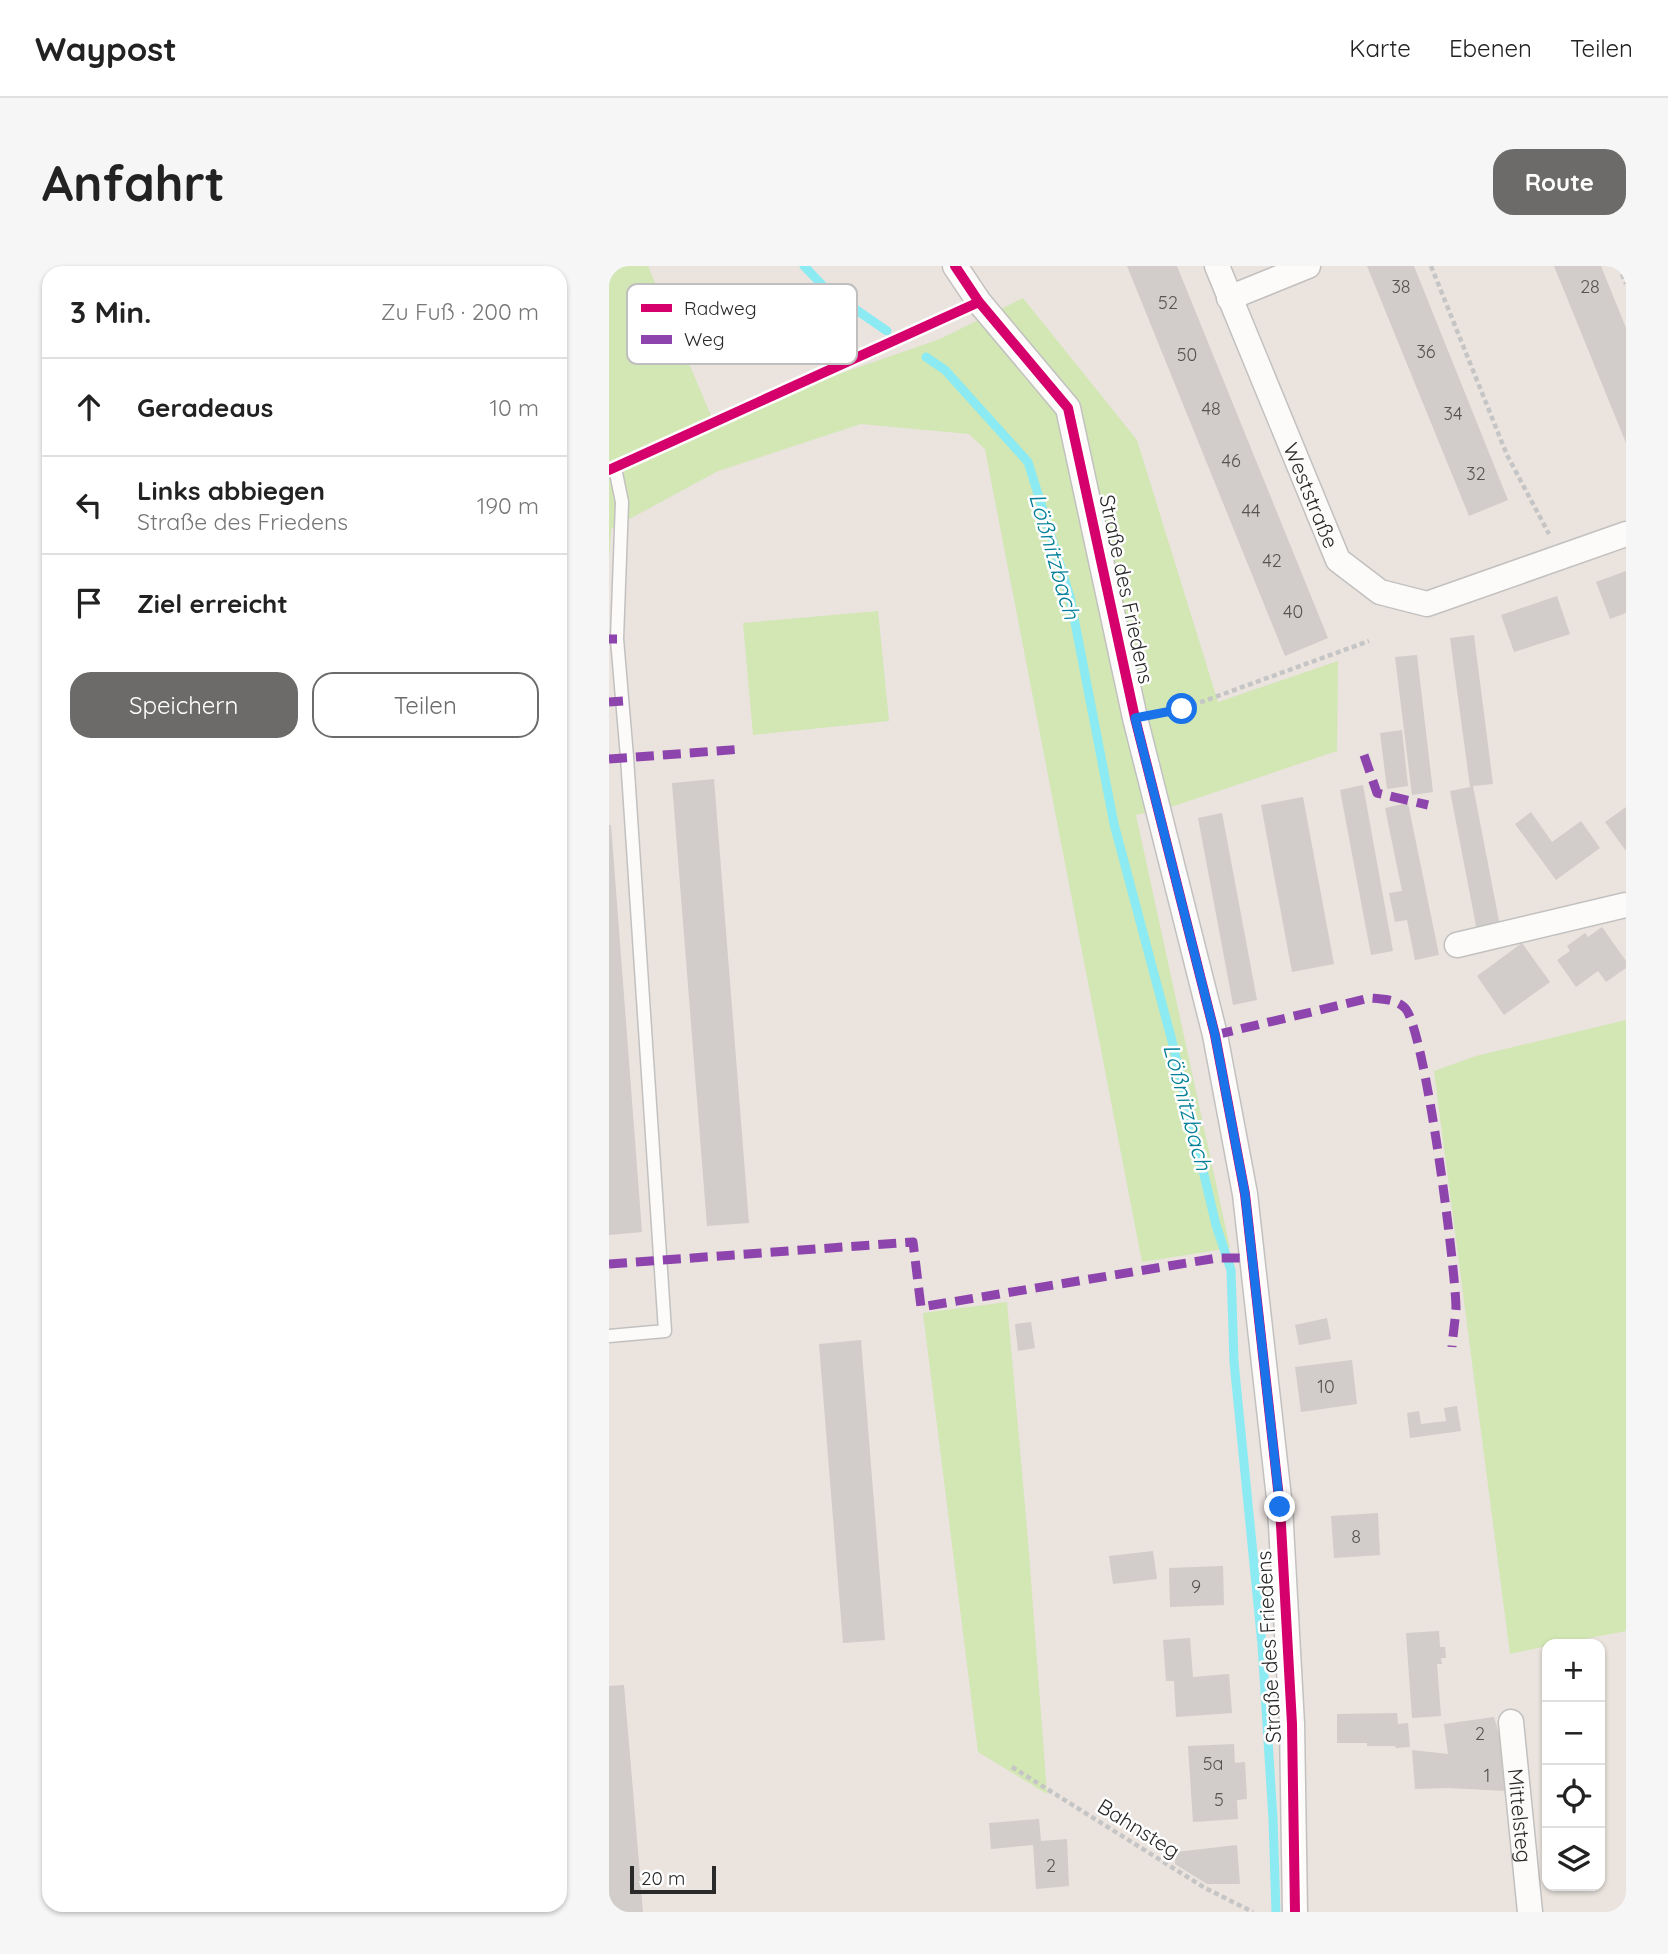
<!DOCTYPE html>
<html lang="de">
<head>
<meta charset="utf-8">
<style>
  body { margin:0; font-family:Quicksand,sans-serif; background:#f6f6f6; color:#222 }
  .controls { position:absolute; right:21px; bottom:21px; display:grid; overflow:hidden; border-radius:14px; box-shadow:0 2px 5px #0004 }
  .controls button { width:63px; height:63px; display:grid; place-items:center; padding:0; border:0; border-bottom:2px solid #e0e0e0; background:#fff; color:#222; font:35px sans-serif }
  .scale { position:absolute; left:21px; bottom:18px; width:86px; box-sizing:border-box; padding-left:7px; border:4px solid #2a2a2a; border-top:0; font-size:19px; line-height:24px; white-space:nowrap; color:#2a2a2a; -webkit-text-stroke:5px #fff; paint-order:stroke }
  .stop { position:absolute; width:21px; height:21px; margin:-16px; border:5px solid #1a73e8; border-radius:50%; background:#fff }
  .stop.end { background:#1a73e8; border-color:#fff; box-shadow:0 2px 7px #0008 }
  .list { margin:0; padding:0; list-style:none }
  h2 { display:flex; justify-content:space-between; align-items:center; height:91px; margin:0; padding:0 28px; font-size:30px }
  h2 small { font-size:23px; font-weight:400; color:#767676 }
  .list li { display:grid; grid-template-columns:46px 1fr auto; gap:21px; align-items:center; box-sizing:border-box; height:98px; padding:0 28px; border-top:2px solid #e0e0e0 }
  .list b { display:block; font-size:26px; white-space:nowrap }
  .list p { margin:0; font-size:23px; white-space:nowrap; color:#767676 }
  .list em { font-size:23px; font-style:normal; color:#767676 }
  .actions { display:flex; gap:14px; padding:21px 28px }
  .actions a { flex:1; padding:16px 0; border:2px solid #6d6b69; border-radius:21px; text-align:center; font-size:24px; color:#6d6b69 }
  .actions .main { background:#6d6b69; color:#fff }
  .icon { flex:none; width:38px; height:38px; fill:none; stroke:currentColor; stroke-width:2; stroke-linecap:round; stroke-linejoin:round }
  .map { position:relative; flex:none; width:1017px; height:1646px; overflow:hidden; border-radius:21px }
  header { display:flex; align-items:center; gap:42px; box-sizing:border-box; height:98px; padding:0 35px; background:#fff; border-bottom:2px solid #e0e0e0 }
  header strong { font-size:33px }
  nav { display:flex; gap:38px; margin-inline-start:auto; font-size:24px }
  .intro { display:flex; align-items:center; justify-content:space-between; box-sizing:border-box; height:168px; padding:0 42px }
  h1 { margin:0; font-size:49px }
  .button { padding:18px 32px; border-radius:21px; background:#6d6b69; color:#fff; font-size:24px; font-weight:700 }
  main { display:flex; gap:42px; padding:0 42px }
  aside { flex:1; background:#fff; border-radius:21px; box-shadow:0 2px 5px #0004 }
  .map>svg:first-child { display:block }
  .green { fill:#d2e7b4 }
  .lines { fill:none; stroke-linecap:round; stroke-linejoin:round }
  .stream { stroke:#8beaf2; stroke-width:9 }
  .building { fill:#d2cdca }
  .lane-casing { stroke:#c2c1c0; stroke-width:15 }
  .street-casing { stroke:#c2c1c0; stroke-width:27 }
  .path { stroke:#c6c5c5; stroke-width:4.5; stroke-dasharray:5 3.5; stroke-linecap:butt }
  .lane { stroke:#fcfbfa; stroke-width:12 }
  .street { stroke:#fcfbfa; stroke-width:24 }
  .quiet { stroke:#8e44ad; stroke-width:9; stroke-dasharray:18 9; stroke-linecap:butt }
  .cycleway-casing { stroke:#fff; stroke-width:15 }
  .cycleway { stroke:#d6006c; stroke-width:10 }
  .route { stroke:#1a73e8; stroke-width:9 }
  .labels { text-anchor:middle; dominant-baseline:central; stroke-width:5; stroke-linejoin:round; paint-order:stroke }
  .number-label { font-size:18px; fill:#555453 }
  .street-label { font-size:21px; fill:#2a2a2a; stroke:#fff }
  .water-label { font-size:23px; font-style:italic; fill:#028099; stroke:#fff }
  .key { fill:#fff; stroke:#bfbfbf; stroke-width:2 }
  .key-label { font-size:19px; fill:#2a2a2a }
</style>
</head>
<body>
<header>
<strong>Waypost</strong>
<nav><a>Karte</a><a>Ebenen</a><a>Teilen</a></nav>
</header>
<div class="intro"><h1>Anfahrt</h1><a class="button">Route</a></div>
<main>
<aside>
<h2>3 Min.<small>Zu Fuß · 200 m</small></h2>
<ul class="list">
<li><svg class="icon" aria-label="ahead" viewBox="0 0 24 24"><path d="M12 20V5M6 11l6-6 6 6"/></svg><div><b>Geradeaus</b></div><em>10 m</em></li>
<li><svg class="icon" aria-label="left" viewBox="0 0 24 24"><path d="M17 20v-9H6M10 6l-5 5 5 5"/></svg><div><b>Links abbiegen</b><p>Straße des Friedens</p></div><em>190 m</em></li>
<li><svg class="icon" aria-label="arrive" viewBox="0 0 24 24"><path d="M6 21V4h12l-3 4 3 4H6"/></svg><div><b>Ziel erreicht</b></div></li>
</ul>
<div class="actions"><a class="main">Speichern</a><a>Teilen</a></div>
</aside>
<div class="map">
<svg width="1017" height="1646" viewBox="0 0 1017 1646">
  <rect width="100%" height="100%" fill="#eae3de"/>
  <path class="green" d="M0 0H39L103 152 331 73 414 32 528 174 609 436 729 395 728 485 559 542 527 549 621 982 533 996 376 183 360 168 252 158 109 205 2 263 0 294Z
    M269 345 280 455 144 469 134 357Z
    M1017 754V1365L949 1378H938V1380L901 1388 825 805 867 790Z
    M398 1036 419 1274 438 1528 369 1486 314 1047Z"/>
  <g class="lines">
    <path class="stream" d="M195 0 217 23 278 65
      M317 91 336 104 419 196 461 331 505 558 563 775 607 959 622 1004 625 1096 653 1379 664 1553 667 1646"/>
  </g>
  <path class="building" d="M518 0H568L719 372 676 390Z
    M758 0H805L899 234 860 250Z
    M945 0H992L1017 62V177Z
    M1017 305V347L1001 353 987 316Z
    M948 330 961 368 905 386 892 349Z
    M865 369 884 518 864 520 891 660 868 665 841 525 861 521 841 372Z
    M808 389 824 526 803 529 786 391Z
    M793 464 799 520 778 523 771 467Z
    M105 513 140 957 98 960 63 517Z
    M754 519 784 685 762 689 731 524Z
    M694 531 725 698 683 706 652 539Z
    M799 537 830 689 806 694 798 654 786 656 780 627 793 625 776 542Z
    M1017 541V585L996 556Z
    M922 546 943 576 972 555 991 582 947 614 906 558Z
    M613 547 648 734 624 739 589 552Z
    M0 559H2L33 966 0 969Z
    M993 661 1017 695V702L997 716 989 705 967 721 948 694 961 685 958 680 976 667 979 671Z
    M913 677 941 716 895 749 868 710Z
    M718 1052 722 1073 690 1079 686 1059Z
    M422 1056 426 1082 409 1085 406 1058Z
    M252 1074 276 1374 234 1377 210 1078Z
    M743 1094 748 1138 692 1146 686 1101Z
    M848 1140 852 1165 801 1172 798 1147 810 1145 812 1158 837 1155 835 1142Z
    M769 1247 771 1289 725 1292 722 1250Z
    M544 1285 548 1313 504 1318 500 1290Z
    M614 1300 615 1339 561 1341 560 1302Z
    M830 1365 831 1381H836L837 1392H832L833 1398H828L832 1450 803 1452 797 1367Z
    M581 1372 584 1411 620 1408 623 1447 567 1451 565 1415H557L554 1374Z
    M15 1419 24 1525 34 1646H0V1420Z
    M788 1447 789 1458 799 1457 801 1481 787 1482 786 1480H758V1477H728V1448Z
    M885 1451 899 1497 897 1525 840 1522 806 1523 803 1484 839 1488 835 1458Z
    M625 1478 626 1497 636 1496 638 1533 628 1534 629 1553 584 1556 579 1480Z
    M430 1553 432 1575 458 1573 460 1620 427 1623 424 1579 382 1583 380 1557Z
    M628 1579 631 1618H598L566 1598 567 1586Z"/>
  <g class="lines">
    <g class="lane-casing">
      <path id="lane" d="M0 1070 56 1065 18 491 8 373 13 236 6 202"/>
    </g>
    <g class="street-casing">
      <g id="street">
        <path d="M346 0 370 36 459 142 526 452 606 769 636 928 671 1241 683 1458 686 1646"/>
        <path id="s1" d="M608 0 729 294 771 326 818 338 1017 268"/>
        <path d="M620 32 699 0"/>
        <path d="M848 679 1017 639"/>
        <path id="s2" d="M902 1456 921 1646"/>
      </g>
    </g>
    <path class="path" d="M822 0 898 189 940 268
      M1010 0 1017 18
      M550 447 573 443 760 375
      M403 1501 596 1622 644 1646"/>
    <use href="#lane" class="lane"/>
    <use href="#street" class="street"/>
    <path class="quiet" d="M0 373H8
      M0 436 14 435
      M755 489 768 527 819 539
      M0 493 134 483
      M606 769 761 732C773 733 787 733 796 742 816 763 847 1004 847 1043 846 1056 844 1068 843 1081
      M0 998 304 976 312 1041 608 992H644"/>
    <g class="cycleway-casing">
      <path id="cycleway" d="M346 0 370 36 459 142 526 452 606 769 636 928 671 1241 683 1458 686 1646
        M0 204 370 36"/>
    </g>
    <use href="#cycleway" class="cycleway"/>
  </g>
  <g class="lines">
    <path class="route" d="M573 443 526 452 606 769 636 928 671 1241"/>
  </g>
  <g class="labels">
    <g class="number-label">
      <text x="792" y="20">38</text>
      <text x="981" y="20">28</text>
      <text x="559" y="36">52</text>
      <text x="817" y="85">36</text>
      <text x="578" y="88">50</text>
      <text x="602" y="142">48</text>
      <text x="844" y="147">34</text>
      <text x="622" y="194">46</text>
      <text x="867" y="207">32</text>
      <text x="642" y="244">44</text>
      <text x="663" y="294">42</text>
      <text x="684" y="345">40</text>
      <text x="717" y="1120">10</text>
      <text x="747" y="1270">8</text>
      <text x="587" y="1320">9</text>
      <text x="871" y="1467">2</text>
      <text x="604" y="1497">5a</text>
      <text x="878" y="1509">1</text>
      <text x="610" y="1533">5</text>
      <text x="442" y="1599">2</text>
    </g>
    <g class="street-label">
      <text stroke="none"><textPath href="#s1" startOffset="248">Weststraße</textPath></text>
      <text transform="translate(518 323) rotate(78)">Straße des Friedens</text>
      <text transform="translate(659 1381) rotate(-93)">Straße des Friedens</text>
      <text stroke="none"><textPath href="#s2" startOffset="94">Mittelsteg</textPath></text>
      <text transform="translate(530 1562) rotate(32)">Bahnsteg</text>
    </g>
    <g class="water-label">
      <text transform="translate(446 290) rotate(74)">Lößnitzbach</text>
      <text transform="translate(579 841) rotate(75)">Lößnitzbach</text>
    </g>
  </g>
  <rect x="18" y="18" width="230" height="80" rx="10" class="key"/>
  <rect x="32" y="38" width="31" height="8" fill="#d6006c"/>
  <rect x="32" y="69" width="31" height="9" fill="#8e44ad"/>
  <g class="key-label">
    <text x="75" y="49">Radweg</text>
    <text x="75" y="80">Weg</text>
  </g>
</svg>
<div class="controls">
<button>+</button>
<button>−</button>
<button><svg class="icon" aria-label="locate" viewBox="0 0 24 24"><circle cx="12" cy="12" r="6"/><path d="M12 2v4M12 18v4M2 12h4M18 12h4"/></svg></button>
<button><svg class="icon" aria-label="layers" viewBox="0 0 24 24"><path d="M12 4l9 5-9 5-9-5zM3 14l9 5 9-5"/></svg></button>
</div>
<div class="scale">20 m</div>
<div class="stop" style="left:573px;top:443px"></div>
<div class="stop end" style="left:671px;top:1241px"></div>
</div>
</main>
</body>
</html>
